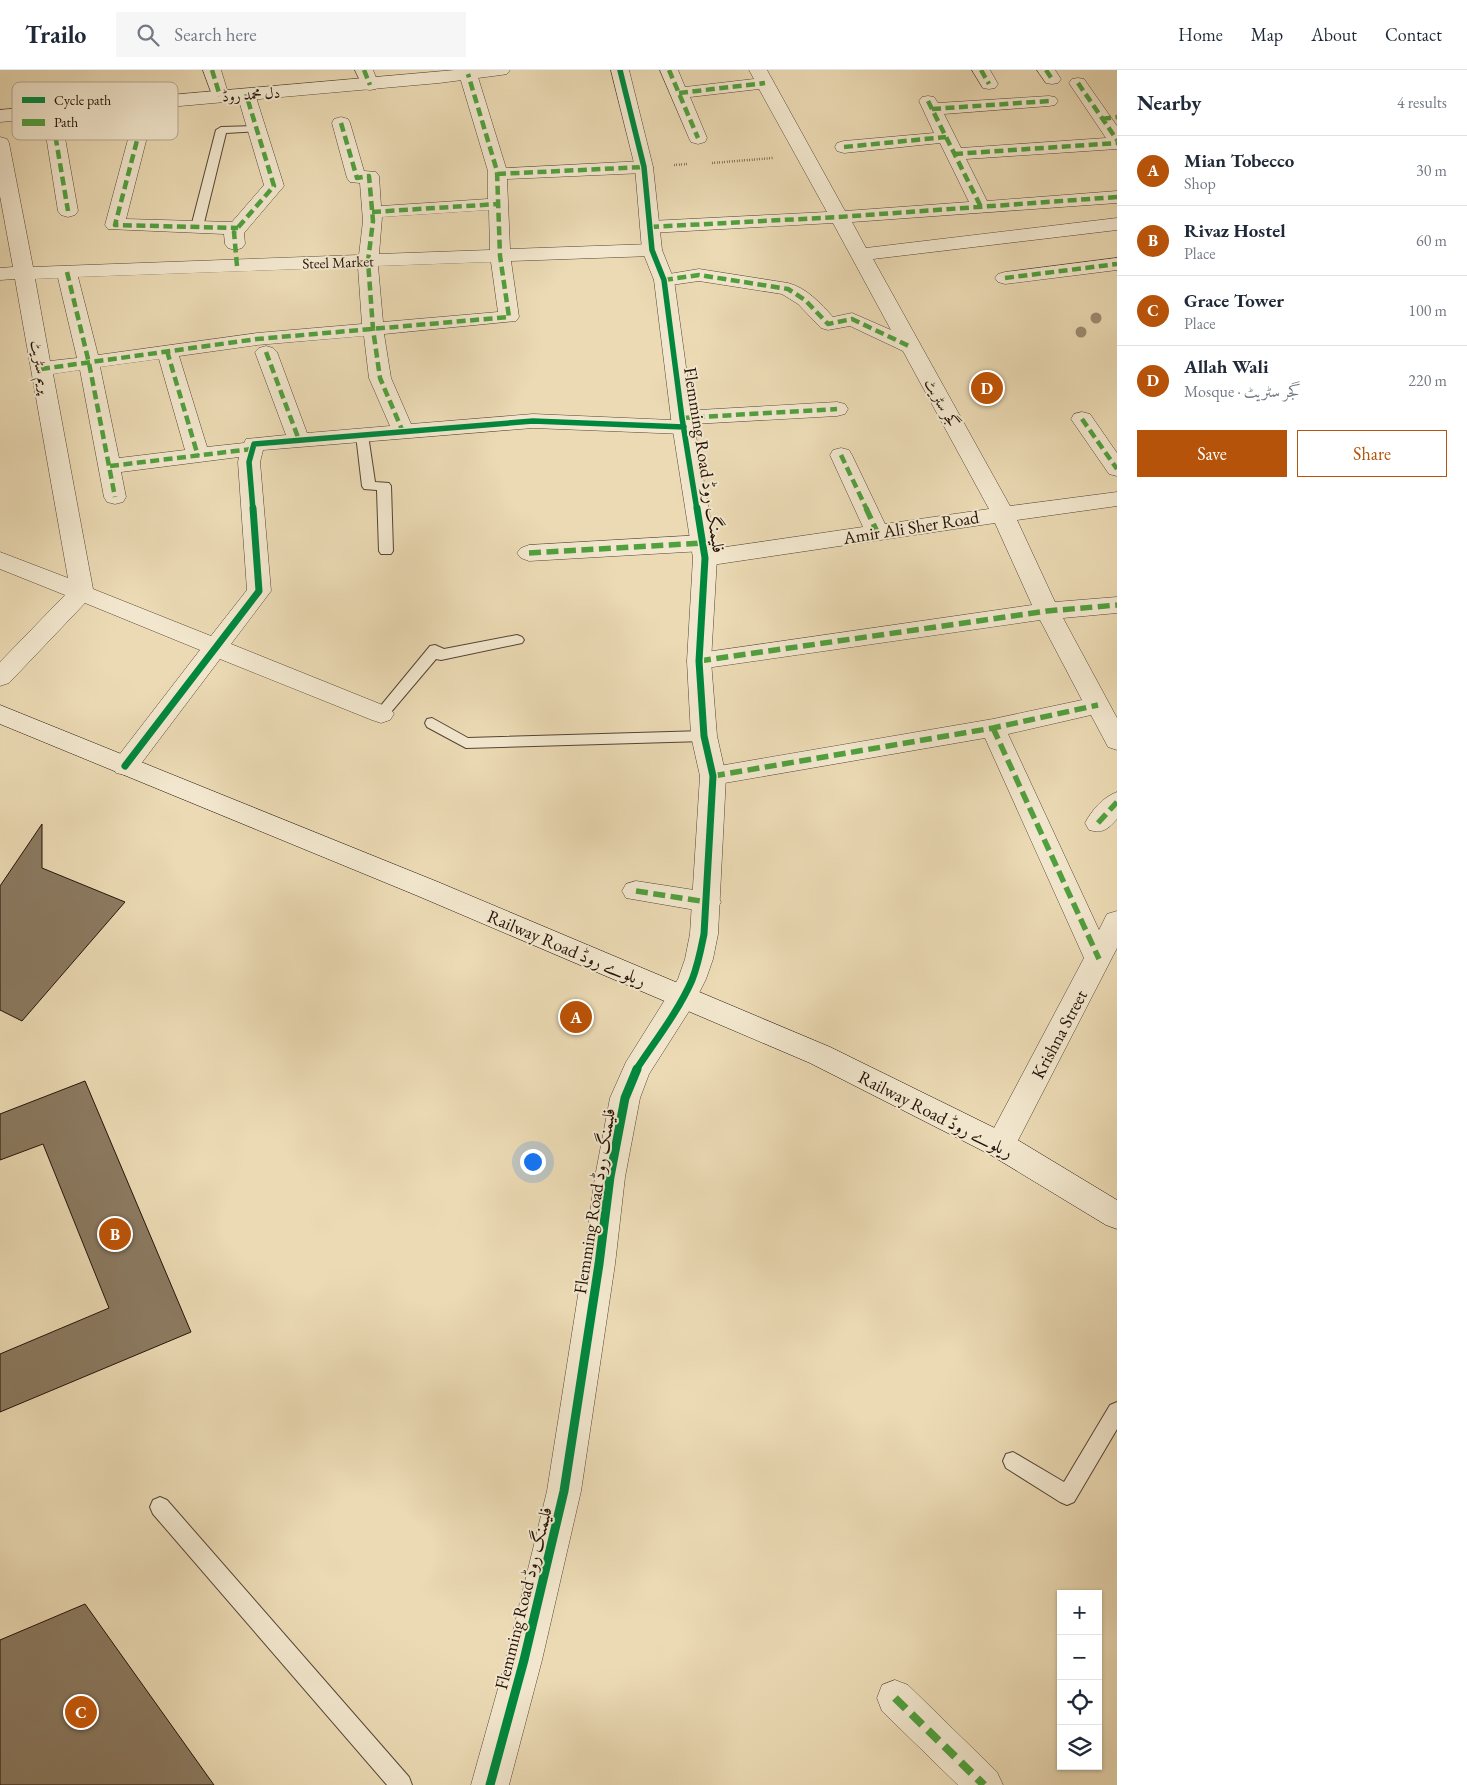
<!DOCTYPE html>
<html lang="en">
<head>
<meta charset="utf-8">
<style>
  body { margin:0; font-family:"EB Garamond",Amiri,serif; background:#f6f6f7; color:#1f2937 }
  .controls { position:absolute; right:15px; bottom:15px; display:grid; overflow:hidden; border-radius:0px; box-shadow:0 1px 4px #0004 }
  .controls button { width:45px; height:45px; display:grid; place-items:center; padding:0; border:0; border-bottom:1px solid #e0e1e3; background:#fff; color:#1f2937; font:25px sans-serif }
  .you { position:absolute; left:532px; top:1091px; width:18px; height:18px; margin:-12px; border:4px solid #fff; border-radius:50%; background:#1a73e8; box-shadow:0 0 0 8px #1a73e833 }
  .badge { display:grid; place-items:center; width:32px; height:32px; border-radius:50%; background:#b45309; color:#fff; font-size:16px; font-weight:700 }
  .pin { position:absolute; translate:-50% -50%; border:2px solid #fff; box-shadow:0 1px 5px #0006 }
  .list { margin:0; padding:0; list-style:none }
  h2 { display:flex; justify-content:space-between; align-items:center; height:65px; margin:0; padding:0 20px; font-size:21px }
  h2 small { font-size:16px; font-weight:400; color:#747a83 }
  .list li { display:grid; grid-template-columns:32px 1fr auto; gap:15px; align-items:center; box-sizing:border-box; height:70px; padding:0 20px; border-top:1px solid #e0e1e3 }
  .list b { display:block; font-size:19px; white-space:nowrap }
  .list p { margin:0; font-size:16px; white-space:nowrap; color:#747a83 }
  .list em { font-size:16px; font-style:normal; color:#747a83 }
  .actions { display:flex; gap:10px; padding:15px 20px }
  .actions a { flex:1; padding:11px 0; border:1px solid #b45309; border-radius:0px; text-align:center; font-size:18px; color:#b45309 }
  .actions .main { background:#b45309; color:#fff }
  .icon { flex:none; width:28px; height:28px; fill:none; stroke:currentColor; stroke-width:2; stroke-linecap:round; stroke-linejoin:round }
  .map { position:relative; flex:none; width:1117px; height:1715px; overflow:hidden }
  header { display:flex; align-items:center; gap:30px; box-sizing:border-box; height:70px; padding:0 25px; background:#fff; border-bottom:1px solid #e0e1e3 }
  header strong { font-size:24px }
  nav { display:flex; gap:28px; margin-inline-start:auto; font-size:18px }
  .search { width:350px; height:45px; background:#f6f6f7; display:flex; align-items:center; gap:12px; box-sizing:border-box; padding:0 18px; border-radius:0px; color:#747a83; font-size:19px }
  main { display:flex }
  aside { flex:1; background:#fff }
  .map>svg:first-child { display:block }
  .building { fill:#8b7a61; stroke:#231208 }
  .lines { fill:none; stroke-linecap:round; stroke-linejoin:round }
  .service-casing { stroke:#543; stroke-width:2 }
  .minor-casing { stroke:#543; stroke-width:1 }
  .tertiary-casing { stroke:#543; stroke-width:1 }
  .secondary-casing { stroke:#231208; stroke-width:1 }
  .path { stroke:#231208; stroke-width:2.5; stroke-dasharray:0.5 2; stroke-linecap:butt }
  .service { fill:#f2e7ce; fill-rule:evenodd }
  .minor { fill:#f2e7ce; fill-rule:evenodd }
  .tertiary { fill:#f2e7ce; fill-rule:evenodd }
  .secondary { fill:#f2e7ce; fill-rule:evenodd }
  .quiet-far2 { stroke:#50a03e; stroke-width:4.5; stroke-dasharray:9 4.5; stroke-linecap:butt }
  .quiet-far1 { stroke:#50a03e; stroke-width:5.5; stroke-dasharray:12 5.5; stroke-linecap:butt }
  .quiet { stroke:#50a03e; stroke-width:8; stroke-dasharray:15 8; stroke-linecap:butt }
  .cycleway-far2-casing { stroke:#f2e7ce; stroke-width:8 }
  .cycleway-far1-casing { stroke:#f2e7ce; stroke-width:10 }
  .cycleway-casing { stroke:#f2e7ce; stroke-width:12 }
  .cycleway-far2 { stroke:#00873e; stroke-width:5.5 }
  .cycleway-far1 { stroke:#00873e; stroke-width:7 }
  .cycleway { stroke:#00873e; stroke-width:9 }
  .tree { fill:#9d8c71 }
  .labels { text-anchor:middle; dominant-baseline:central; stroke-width:4; stroke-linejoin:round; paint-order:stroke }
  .far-street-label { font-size:15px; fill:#231208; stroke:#f2e7ce }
  .street-label { font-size:18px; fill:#231208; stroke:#f2e7ce }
  .key { fill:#f2e7ce; stroke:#b4a793; stroke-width:1 }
  .key-label { font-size:14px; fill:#231208 }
</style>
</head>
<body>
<header>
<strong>Trailo</strong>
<div class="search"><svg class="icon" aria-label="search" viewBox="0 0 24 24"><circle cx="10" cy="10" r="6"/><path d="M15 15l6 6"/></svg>Search here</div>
<nav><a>Home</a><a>Map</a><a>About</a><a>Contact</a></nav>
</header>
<main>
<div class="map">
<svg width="1117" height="1715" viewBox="0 0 1117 1715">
  <rect width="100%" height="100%" fill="#ebdab4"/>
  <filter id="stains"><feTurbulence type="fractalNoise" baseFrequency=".004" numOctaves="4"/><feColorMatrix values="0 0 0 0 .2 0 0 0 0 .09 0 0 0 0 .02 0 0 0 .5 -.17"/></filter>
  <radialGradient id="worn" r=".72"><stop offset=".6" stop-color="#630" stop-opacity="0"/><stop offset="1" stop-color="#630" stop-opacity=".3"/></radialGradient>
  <path class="building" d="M42 754V798L125 832 22 951 0 940V816Z
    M85 1011 191 1262 0 1342V1284L109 1238 43 1074 0 1090V1044Z
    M85 1534 214 1715H0V1570Z"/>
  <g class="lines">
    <g class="service-casing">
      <path id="service" d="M257 56 262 59 261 61 226 63 203 157 201 159H193L191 157 216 60 221 57Z
        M362 361 368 365 375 412 389 413 391 416 393 481 391 484H381L379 481 377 420 364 419 362 416 356 365Z
        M517 565 522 567 524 570 522 573 441 590 436 589 386 648 381 649 376 648 374 644 430 576 435 575 444 579Z
        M432 648 468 668 704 661 709 662 711 666 709 670 704 671 466 678 427 657 425 653 427 649Z
        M1117 1332V1359L1074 1432 1067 1435 1060 1432 1006 1398 1003 1391 1006 1384 1013 1382 1064 1412 1110 1335Z
        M160 1427 167 1430 409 1707 412 1715H387L153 1444 150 1437 153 1430Z"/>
    </g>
    <g class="minor-casing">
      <path id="minor" d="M203 0H221L229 26 226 30 220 31 214 30Z
        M355 0H373L379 15 376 19 370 20 364 19Z
        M462 0H474L477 4 506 98 644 91 651 93 653 97 651 101 644 103 507 109 510 179 652 174 659 176 662 180 659 184 652 186 511 191 519 247 516 251 384 264 391 308 411 354 533 344 672 350 671 348 674 343 682 341 837 332 845 334 848 339 845 344 837 346 693 354 695 357 692 362 684 364 533 358 263 380 260 392 271 521 231 574 390 638 394 644 390 650 381 653 372 650 220 589 134 703 125 705 116 703 112 696 116 689 200 580 85 533 9 613 0 616V592L65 525 0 499V482L68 508 15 209 0 210V198L13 197 0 126V67L7 69 9 73 33 197 359 185 363 151 360 113 350 112 347 108 332 53 334 49 341 47 348 49 350 53 364 101 376 102 379 106 381 136 488 129V101L459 4ZM489 140 490 180 379 184 382 147ZM491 192 498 242 383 252 378 196ZM358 197 362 254 257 263 98 285 78 207ZM58 208 77 288 50 291 35 209ZM364 266 369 308 390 356 307 363 277 282 273 278 266 276 259 278 255 282 286 365 246 369 244 373 207 377 179 286 257 275ZM159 289 185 380 119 388 100 297ZM80 300 104 427 107 432 115 434 123 432 126 427 121 402 239 387 238 392 247 520 211 566 93 519 53 304Z
        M660 0H678L685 17 754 9 749 0H767L845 141 969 132 940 73 844 83 837 81 835 77 837 73 844 71 934 63 919 31 922 27 928 26 934 27 938 33 1049 26 1055 27 1058 31 1055 35 1049 36 944 44 961 78 1106 68 1069 13 1072 9 1078 8 1084 9 1117 56V79L966 89 987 131 1117 121V133L852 152 866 178 1117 148V160L873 189 1010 436 1117 422V436L1017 450 1055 532 1117 527V543L1063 548 1117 648V680L1108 677 1091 645 1008 664 1099 860 1107 844 1117 841V878L1011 1084 1000 1088 989 1084 985 1075 1084 888 985 668 713 715 704 713 700 706 704 699 713 697 993 649 1082 630 1040 550 699 599 690 597 687 591 690 585 699 583 1032 535 995 453 705 496 697 493 693 488 697 483 705 480 863 457 830 385 833 380 841 378 849 380 852 385 885 454 989 439 903 281 850 256 828 260 821 258 798 234 782 224 699 211 664 216 657 214 654 210 657 206 699 199 788 213C807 218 820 233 833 247L852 243 891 260 833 153 650 163 643 161 640 157 643 153 650 151 827 142 759 19 690 27 707 68 705 72 698 74 691 72 689 68Z
        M972 0H990L998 14 995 18 989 19 983 18Z
        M1037 0H1055L1061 9 1058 13 1052 14 1046 13Z
        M246 19 252 20 255 24 284 116 244 163 245 174 242 178 235 180 228 178 225 174 224 164 108 159 105 155 138 32 141 28 147 27 153 28 156 32 126 149 232 152 264 115 237 24 240 20Z
        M51 35 57 36 60 40 78 141 75 145 68 147 61 145 58 141 42 40 45 36Z
        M1117 188V200L1005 214 998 212 995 208 998 204 1005 202Z
        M1082 342 1090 344 1117 383V406L1109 404 1071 349 1074 344Z
        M703 465 711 468 715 473 711 478 703 481 529 491 521 488 517 483 521 478 529 475Z
        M1117 722V749C1108 759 1103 764 1089 760L1085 753C1092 740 1103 727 1117 722Z
        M636 811 707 822 717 825 721 832 717 839 707 842 626 828 622 821 626 814Z
        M895 1610 908 1615 997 1702 1003 1715H958L882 1641 877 1628 882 1615Z"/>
    </g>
    <g class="tertiary-casing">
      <path id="tertiary" d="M455 0H510L507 4 501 5 439 13 0 52V40Z
        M611 0H629L653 97 662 180 674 210 693 348 717 488 711 591 717 666 726 706 718 864 713 889 706 909 693 935 649 1004 640 1028 625 1107 615 1194 581 1421 542 1590 509 1715H471L506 1590 547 1421 583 1194 595 1107 610 1028 626 992 678 909 685 889 690 864 700 706 691 666 687 591 693 488 671 348 654 210 642 180 635 97Z"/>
    </g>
    <g class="secondary-casing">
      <path id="secondary" d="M0 635 438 812 830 977 1011 1066 1117 1130V1159L1106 1155 989 1084 810 993 418 826 0 654Z"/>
    </g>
    <path class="path" d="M712 93 773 88
      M674 95 688 94"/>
    <use href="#service" class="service"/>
    <use href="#minor" class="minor"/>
    <use href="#tertiary" class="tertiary"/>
    <use href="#secondary" class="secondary"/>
    <path class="quiet-far2" d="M212 0 220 26
      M364 0 370 15
      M669 0 698 68
      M981 0 989 14
      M1046 0 1052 9
      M1078 13 1117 70
      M679 23 765 13
      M928 31 981 137
      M147 32 115 155 238 158
      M932 39 1049 31
      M51 40 68 141
      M1102 49 1117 47
      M341 53 357 108 369 106 373 151 368 191 373 259 380 308 403 362
      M844 77 946 67
      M954 84 1117 73
      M497 104 644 97
      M372 142 498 134
      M650 157 839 147 1117 127
      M237 196 234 162 274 116 246 24
      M67 202 89 293 115 427
      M1005 208 1117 194
      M664 210 699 205 788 219 805 230 828 254 852 249 911 277
      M167 281 198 386
      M266 282 299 370
      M41 299 257 269 509 247 500 186 497 101 468 4
      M682 348 837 339
      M1082 349 1117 399
      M841 385 867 440
      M110 396 252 379"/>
    <path class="quiet-far1" d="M866 438 877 462
      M529 483 703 473
      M699 591 1047 541 1117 535
      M993 658 1099 889
      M713 706 993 658 1098 635
      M1098 753 1117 732
      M636 821 707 832"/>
    <path class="quiet" d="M895 1628 984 1715"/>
    <g class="cycleway-far2-casing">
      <path id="cycleway-far2" d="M620 0 644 97 652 180 664 210 682 348 697 440
        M253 440 249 392 254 374 533 351 684 357"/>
    </g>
    <g class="cycleway-far1-casing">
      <path id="cycleway-far1" d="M125 696 259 521 253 438
        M636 1000C655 971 678 942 692 910 698 895 701 879 704 864L713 706 704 666 699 591 705 488 697 438"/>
    </g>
    <g class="cycleway-casing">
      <path id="cycleway" d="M490 1715 524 1590 564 1421 599 1194 610 1107 625 1028 637 999"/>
    </g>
    <use href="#cycleway-far2" class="cycleway-far2"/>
    <use href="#cycleway-far1" class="cycleway-far1"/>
    <use href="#cycleway" class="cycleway"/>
  </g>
  <g class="tree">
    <circle cx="1096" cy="248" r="5.5"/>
    <circle cx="1081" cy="262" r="5.5"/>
  </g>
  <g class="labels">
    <g class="far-street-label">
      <text transform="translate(251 24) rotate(-4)">دل محمد روڈ</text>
      <text transform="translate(338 192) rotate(-2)">Steel Market</text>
      <text transform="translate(41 297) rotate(80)">پریم سٹریٹ</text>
      <text transform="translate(942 333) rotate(61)">گجر سٹریٹ</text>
    </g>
    <g class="street-label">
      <text transform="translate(705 390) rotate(81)">Flemming Road فلیمنگ روڈ</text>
      <text transform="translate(911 457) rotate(-9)">Amir Ali Sher Road</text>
      <text transform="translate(567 878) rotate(23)">Railway Road ریلوے روڈ</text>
      <text transform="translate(1059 964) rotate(-62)">Krishna Street</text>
      <text transform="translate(936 1044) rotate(27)">Railway Road ریلوے روڈ</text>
      <text transform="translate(594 1131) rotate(-81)">Flemming Road فلیمنگ روڈ</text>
      <text transform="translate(523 1528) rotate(-76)">Flemming Road فلیمنگ روڈ</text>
    </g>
  </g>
  <rect x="12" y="12" width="166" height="58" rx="8" class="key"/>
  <rect x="22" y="27" width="23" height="6" fill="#00873e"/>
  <rect x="22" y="49" width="23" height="7" fill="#50a03e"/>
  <g class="key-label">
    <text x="54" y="35">Cycle path</text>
    <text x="54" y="57">Path</text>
  </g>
  <rect width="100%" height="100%" filter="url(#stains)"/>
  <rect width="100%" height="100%" fill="url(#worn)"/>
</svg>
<div class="controls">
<button>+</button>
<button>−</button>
<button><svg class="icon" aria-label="locate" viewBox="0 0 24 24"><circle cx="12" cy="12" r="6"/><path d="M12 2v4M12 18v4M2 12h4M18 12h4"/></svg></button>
<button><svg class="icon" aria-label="layers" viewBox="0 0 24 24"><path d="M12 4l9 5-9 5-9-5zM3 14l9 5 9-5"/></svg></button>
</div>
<div class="you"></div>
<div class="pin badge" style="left:576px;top:947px">A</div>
<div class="pin badge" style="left:115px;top:1164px">B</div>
<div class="pin badge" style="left:81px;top:1642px">C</div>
<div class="pin badge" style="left:987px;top:318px">D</div>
</div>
<aside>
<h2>Nearby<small>4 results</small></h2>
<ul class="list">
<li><span class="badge">A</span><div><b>Mian Tobecco</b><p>Shop</p></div><em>30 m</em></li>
<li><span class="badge">B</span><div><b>Rivaz Hostel</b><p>Place</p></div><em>60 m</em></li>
<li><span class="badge">C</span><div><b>Grace Tower</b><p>Place</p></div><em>100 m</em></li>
<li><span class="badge">D</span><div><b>Allah Wali</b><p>Mosque · گجر سٹریٹ</p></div><em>220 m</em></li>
</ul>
<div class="actions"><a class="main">Save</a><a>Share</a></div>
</aside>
</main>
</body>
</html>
